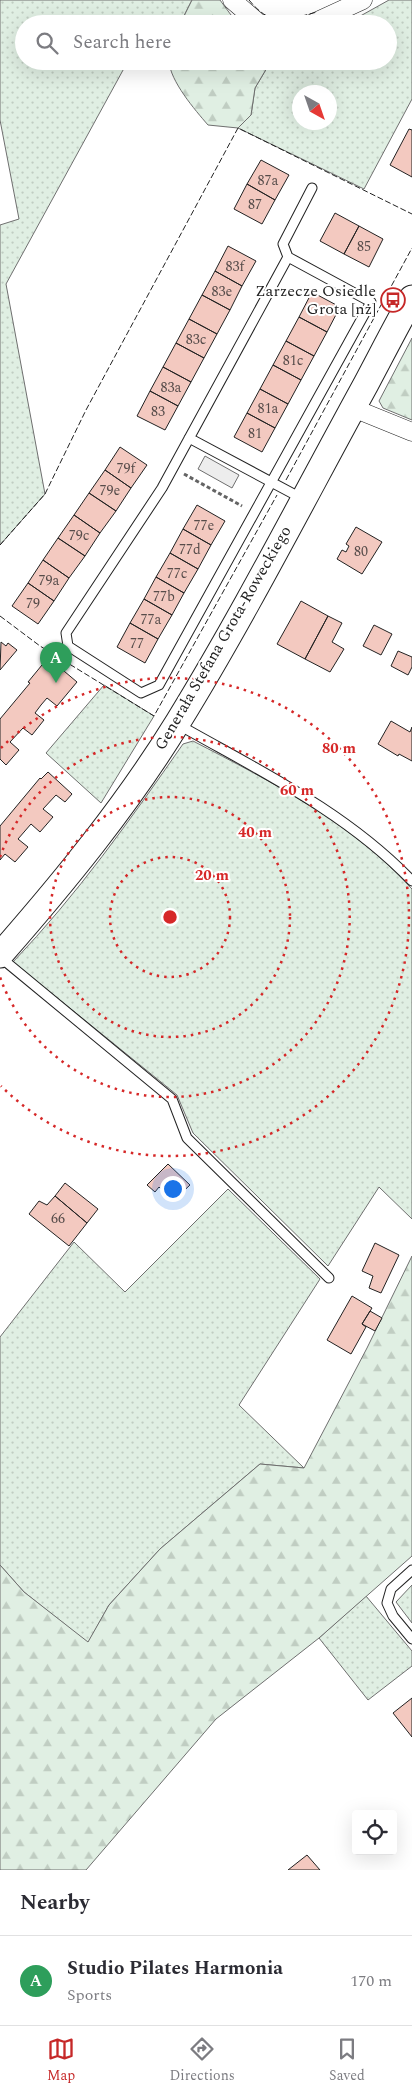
<!DOCTYPE html>
<html lang="en">
<head>
<meta charset="utf-8">
<style>
  body { margin:0; font-family:Spectral,serif; background:#f7f7f7; color:#2b2b33 }
  .controls { position:absolute; right:15px; bottom:15px; display:grid; overflow:hidden; border-radius:5px; box-shadow:0 5px 20px #0002 }
  .controls button { width:45px; height:45px; display:grid; place-items:center; padding:0; border:0; border-bottom:1px solid #e1e1e2; background:#fff; color:#2b2b33; font:25px sans-serif }
  .compass { position:absolute; left:292px; top:85px; width:45px; height:45px; border-radius:50%; background:#fff; box-shadow:0 5px 20px #0002; rotate:140deg }
  .you { position:absolute; left:172px; top:1188px; width:18px; height:18px; margin:-12px; border:4px solid #fff; border-radius:50%; background:#1a73e8; box-shadow:0 0 0 8px #1a73e833 }
  .badge { display:grid; place-items:center; width:32px; height:32px; border-radius:50%; background:#c62828; color:#fff; font-size:16px; font-weight:700 }
  .pin { position:absolute; translate:-50% -41px; filter:drop-shadow(0 1px 2px #0008) }
  .pin::after { content:''; position:absolute; top:26px; width:18px; height:15px; background:inherit; clip-path:polygon(0 0,100% 0,50% 100%) }
  .list { margin:0; padding:0; list-style:none }
  h2 { display:flex; justify-content:space-between; align-items:center; height:65px; margin:0; padding:0 20px; font-size:21px }
  h2 small { font-size:16px; font-weight:400; color:#7c7c81 }
  .list li { display:grid; grid-template-columns:32px 1fr auto; gap:15px; align-items:center; box-sizing:border-box; height:90px; padding:0 20px; border-top:1px solid #e1e1e2 }
  .list b { display:block; font-size:19px; white-space:nowrap }
  .list p { margin:0; font-size:16px; white-space:nowrap; color:#7c7c81 }
  .list em { font-size:16px; font-style:normal; color:#7c7c81 }
  .icon { flex:none; width:28px; height:28px; fill:none; stroke:currentColor; stroke-width:2; stroke-linecap:round; stroke-linejoin:round }
  .map { position:relative; flex:none; width:412px; height:1870px; overflow:hidden }
  .search { position:absolute; background:#fff; box-shadow:0 5px 20px #0002; left:15px; right:15px; top:15px; height:55px; display:flex; align-items:center; gap:12px; box-sizing:border-box; padding:0 18px; border-radius:28px; color:#7c7c81; font-size:19px }
  .sheet { height:155px; background:#fff }
  nav { display:flex; justify-content:space-around; align-items:center; box-sizing:border-box; height:70px; border-top:1px solid #e1e1e2; background:#fff; font-size:14px; color:#7c7c81 }
  nav a { display:grid; justify-items:center; gap:2px }
  nav .on { color:#c62828 }
  .map>svg:first-child { display:block }
  .grass { fill:url(#grass-dots); stroke:#6f6f6f; fill-rule:evenodd }
  .forest { fill:url(#forest-firs); stroke:#6f6f6f }
  .parking { fill:#ededed; stroke:#6f6f6f }
  .building { fill:#f3c9c0; stroke:#222 }
  .lines { fill:none; stroke-linecap:round; stroke-linejoin:round }
  .lane-casing { stroke:#222; stroke-width:11 }
  .street-casing { stroke:#222; stroke-width:19 }
  .secondary-casing { stroke:#222; stroke-width:27 }
  .path { stroke:#646464; stroke-width:3; stroke-dasharray:4 2.5; stroke-linecap:butt }
  .lane { stroke:#fff; stroke-width:9 }
  .street { stroke:#fff; stroke-width:18 }
  .secondary { stroke:#fff; stroke-width:25 }
  .fence { stroke:#222; stroke-width:1; stroke-dasharray:6 2.5; stroke-linecap:butt }
  .ring { fill:none; stroke:#d62828; stroke-width:2.5; stroke-dasharray:2.5 5 }
  .labels { text-anchor:middle; dominant-baseline:central; stroke-width:4; stroke-linejoin:round; paint-order:stroke }
  .number-label { font-size:14px; fill:#564c4a }
  .poi-label { font-size:16px; fill:#222; stroke:#fff; text-anchor:end }
  .street-label { font-size:16px; fill:#222; stroke:#fff }
  .centre { fill:#d62828; stroke:#fff; stroke-width:2.5 }
  .ring-label { font-size:15px; text-anchor:middle; font-weight:bold; fill:#d62828; stroke:#fff; stroke-width:4; stroke-linejoin:round; paint-order:stroke }
</style>
</head>
<body>
<div class="map">
<svg width="412" height="1870" viewBox="0 0 412 1870">
  <defs>
    <pattern id="grass-dots" width="8" height="8" patternUnits="userSpaceOnUse" patternTransform="scale(1.25)"><rect width="8" height="8" fill="#e0efe3"/><path d="M2 2h.1M6 6h.1" fill="none" stroke="#c0cdc2" stroke-width="1.8" stroke-linecap="round"/></pattern>
    <pattern id="forest-firs" width="22" height="20" patternUnits="userSpaceOnUse" patternTransform="scale(1.25)"><rect width="22" height="20" fill="#e0efe3"/><path d="M5 1l3.5 6h-7zM16 11l3.5 6h-7z" fill="#c0cdc2"/></pattern>
  </defs>
  <rect width="100%" height="100%" fill="#fff"/>
  <path class="grass" d="M0 0H192L180 24H24V61H128L6 284 45 494 0 545V225L19 219 0 120Z
    M389 0H412V99L364 189 238 128 251 115 255 88 271 61H388V24H346ZM300 92H330V122H300Z
    M104 685 154 716 101 803 46 753Z
    M193 741C272 782 351 822 412 889V1219L379 1187 328 1266 193 1133 177 1095 13 962C77 895 130 820 183 744Z
    M228 1189 320 1279 239 1405 304 1468 260 1464 160 1549 109 1605 88 1643 24 1592 0 1565V1337L74 1242 125 1292Z
    M412 1585V1623L396 1602Z
    M366 1596 412 1651V1666L368 1700 319 1638Z"/>
  <path class="forest" d="M192 0H220L231 15 242 24H180Z
    M169 61H271L255 88 251 115 238 128 208 125C195 110 170 81 169 61Z
    M412 338V420L383 408 379 401Z
    M412 1256V1556L319 1638 216 1719 86 1870H0V1565L24 1592 88 1642 109 1605 160 1549 260 1464 304 1468 367 1348Z"/>
  <path class="parking" d="M205 456 239 475 232 488 198 469Z"/>
  <path class="building" d="M409 129 412 130V177L390 165Z
    M261 160 289 175 275 200 247 184Z
    M247 184 275 200 262 224 234 209Z
    M335 213 359 226 344 254 320 241Z
    M359 226 383 239 369 267 344 254Z
    M228 246 256 261 242 286 215 271Z
    M215 271 242 286 230 310 202 295Z
    M312 292 340 307 327 332 299 317Z
    M202 295 230 310 217 334 189 319Z
    M299 317 327 332 314 356 286 341Z
    M189 319 217 334 204 358 176 343Z
    M286 341 314 356 301 380 273 365Z
    M176 343 204 358 191 382 163 367Z
    M273 365 301 380 288 404 260 389Z
    M163 367 191 382 178 406 150 391Z
    M260 389 288 404 275 428 247 413Z
    M150 391 178 406 165 430 137 416Z
    M247 413 275 428 262 452 234 437Z
    M120 447 147 465 131 488 105 470Z
    M105 470 131 488 116 511 89 493Z
    M89 493 116 511 100 533 74 515Z
    M197 505 225 521 211 545 183 529Z
    M74 515 100 533 85 556 58 538Z
    M356 527 382 542 362 574 337 559 342 550 346 552 349 546 346 544Z
    M183 529 211 545 198 569 170 553Z
    M58 538 85 556 69 578 43 560Z
    M170 553 198 569 184 593 156 577Z
    M43 560 69 578 54 601 28 583Z
    M156 577 184 593 172 615 144 599Z
    M28 583 54 601 38 624 12 606Z
    M144 599 172 615 158 639 130 623Z
    M301 601 328 616 305 659 277 644Z
    M328 616 342 623 332 642 344 649 330 672 305 659Z
    M130 623 158 639 145 663 117 647Z
    M374 625 392 634 381 655 363 646Z
    M1 642 6 646 8 643 17 650 0 670Z
    M398 651 412 657V667L408 675 391 666Z
    M42 665 52 673 58 666 77 682 57 706 47 698 41 705 35 713 44 720 32 735 23 728 10 742 19 750 6 765 0 759V719L30 683 28 682Z
    M391 721 410 732 412 727V761L399 754 398 756 378 744Z
    M48 772 72 794 65 802 56 795 43 809 53 817 40 832 31 824 18 839 28 847 15 862 5 854 0 860V826L40 778 41 779Z
    M168 1164 190 1185 173 1201 159 1187 155 1192 147 1185Z
    M65 1183 98 1209 87 1223 55 1196Z
    M55 1196 87 1223 69 1246 29 1214 39 1201 47 1205Z
    M375 1243 399 1255 381 1293 369 1288 373 1276 362 1271Z
    M352 1296 372 1308 362 1324 366 1327 351 1354 327 1340Z
    M370 1311 382 1318 375 1331 362 1324Z
    M412 1698V1737L393 1713Z
    M307 1855 320 1870H288Z"/>
  <g class="lines">
    <g class="lane-casing">
      <path id="lane" d="M288 257 162 488 66 633 68 646 141 693 159 685 371 302 288 257 283 244 312 188
        M189 438 303 499
        M179 725C260 771 346 812 412 881
        M0 957 172 1099 187 1138 329 1278
        M412 1570 391 1589 387 1603 393 1616 412 1639"/>
    </g>
    <g class="street-casing">
      <path id="street" d="M232 0 260 24
        M311 24 363 0
        M353 408 412 432"/>
    </g>
    <g class="secondary-casing">
      <path id="secondary" d="M0 955C64 882 127 805 178 722 245 613 304 497 366 384 381 356 396 326 412 298"/>
    </g>
    <path class="path" d="M184 474 242 506"/>
    <use href="#lane" class="lane"/>
    <use href="#street" class="street"/>
    <use href="#secondary" class="secondary"/>
    <path class="fence" d="M249 0C272 28 286 20 317 12
      M286 480 412 248
      M0 545 45 494 86 410 238 128 412 214
      M0 616 40 646 154 716 277 495"/>
  </g>
  <g class="ring">
    <circle cx="170" cy="917" r="60"/>
    <circle cx="170" cy="917" r="120"/>
    <path d="M0 857A180 180 0 1 1 0 977"/>
    <path d="M1 748A239 239 0 1 1 1 1086"/>
  </g>
  <defs>
    <g id="bus-ring" transform="scale(1.25)"><circle r="9.5" fill="#fff" stroke="#c62828" stroke-width="1.5"/><path d="M-5-6H5V4H4V6H2V4H-2V6H-4V4H-5ZM-3.5-4V0h7V-4ZM-3.5 1.2v1.5H-2V1.2ZM2 1.2v1.5H3.5V1.2Z" fill="#c62828"/></g>
  </defs>
  <g fill-rule="evenodd">
    <use href="#bus-ring" x="393" y="300"/>
  </g>
  <g class="labels">
    <g class="number-label">
      <text x="268" y="180">87a</text>
      <text x="255" y="204">87</text>
      <text x="364" y="246">85</text>
      <text x="235" y="266">83f</text>
      <text x="222" y="291">83e</text>
      <text x="196" y="339">83c</text>
      <text x="293" y="360">81c</text>
      <text x="171" y="387">83a</text>
      <text x="268" y="408">81a</text>
      <text x="158" y="411">83</text>
      <text x="255" y="433">81</text>
      <text x="126" y="468">79f</text>
      <text x="110" y="490">79e</text>
      <text x="204" y="525">77e</text>
      <text x="79" y="535">79c</text>
      <text x="190" y="549">77d</text>
      <text x="361" y="551">80</text>
      <text x="177" y="573">77c</text>
      <text x="49" y="580">79a</text>
      <text x="164" y="596">77b</text>
      <text x="33" y="603">79</text>
      <text x="151" y="619">77a</text>
      <text x="137" y="643">77</text>
      <text x="58" y="1218">66</text>
    </g>
    <g class="poi-label">
      <text x="376" y="291">Zarzecze Osiedle<tspan x="376" dy="18">Grota [nż]</tspan></text>
    </g>
    <g class="street-label">
      <text transform="translate(223 638) rotate(-60)">Generała Stefana Grota-Roweckiego</text>
    </g>
  </g>
  <circle cx="170" cy="917" r="8" class="centre"/>
  <g class="ring-label">
    <text x="339" y="753">80 m</text>
    <text x="297" y="795">60 m</text>
    <text x="255" y="837">40 m</text>
    <text x="212" y="880">20 m</text>
  </g>
</svg>
<div class="controls">
<button><svg class="icon" aria-label="locate" viewBox="0 0 24 24"><circle cx="12" cy="12" r="6"/><path d="M12 2v4M12 18v4M2 12h4M18 12h4"/></svg></button>
</div>
<svg class="compass" viewBox="-18 -18 36 36"><path d="M0-13l5 13h-10z" fill="#e53935"/><path d="M0 13l5-13h-10z" fill="#7c7c81"/></svg>
<div class="you"></div>
<div class="pin badge" style="left:56px;top:683px;background:#2e9e5b">A</div>
<div class="search"><svg class="icon" aria-label="search" viewBox="0 0 24 24"><circle cx="10" cy="10" r="6"/><path d="M15 15l6 6"/></svg>Search here</div>
</div>
<section class="sheet">
<h2>Nearby<small></small></h2>
<ul class="list">
<li><span class="badge" style="background:#2e9e5b">A</span><div><b>Studio Pilates Harmonia</b><p>Sports</p></div><em>170 m</em></li>
</ul>
</section>
<nav>
<a class="on"><svg class="icon" aria-label="map" viewBox="0 0 24 24"><path d="M3 6l6-2 6 2 6-2v14l-6 2-6-2-6 2zM9 4v14M15 6v14"/></svg>Map</a>
<a><svg class="icon" aria-label="directions" viewBox="0 0 24 24"><path d="M12 3l9 9-9 9-9-9zM9 14v-3h6M13 9l2 2-2 2"/></svg>Directions</a>
<a><svg class="icon" aria-label="saved" viewBox="0 0 24 24"><path d="M7 4h10v16l-5-4-5 4z"/></svg>Saved</a>
</nav>
</body>
</html>
